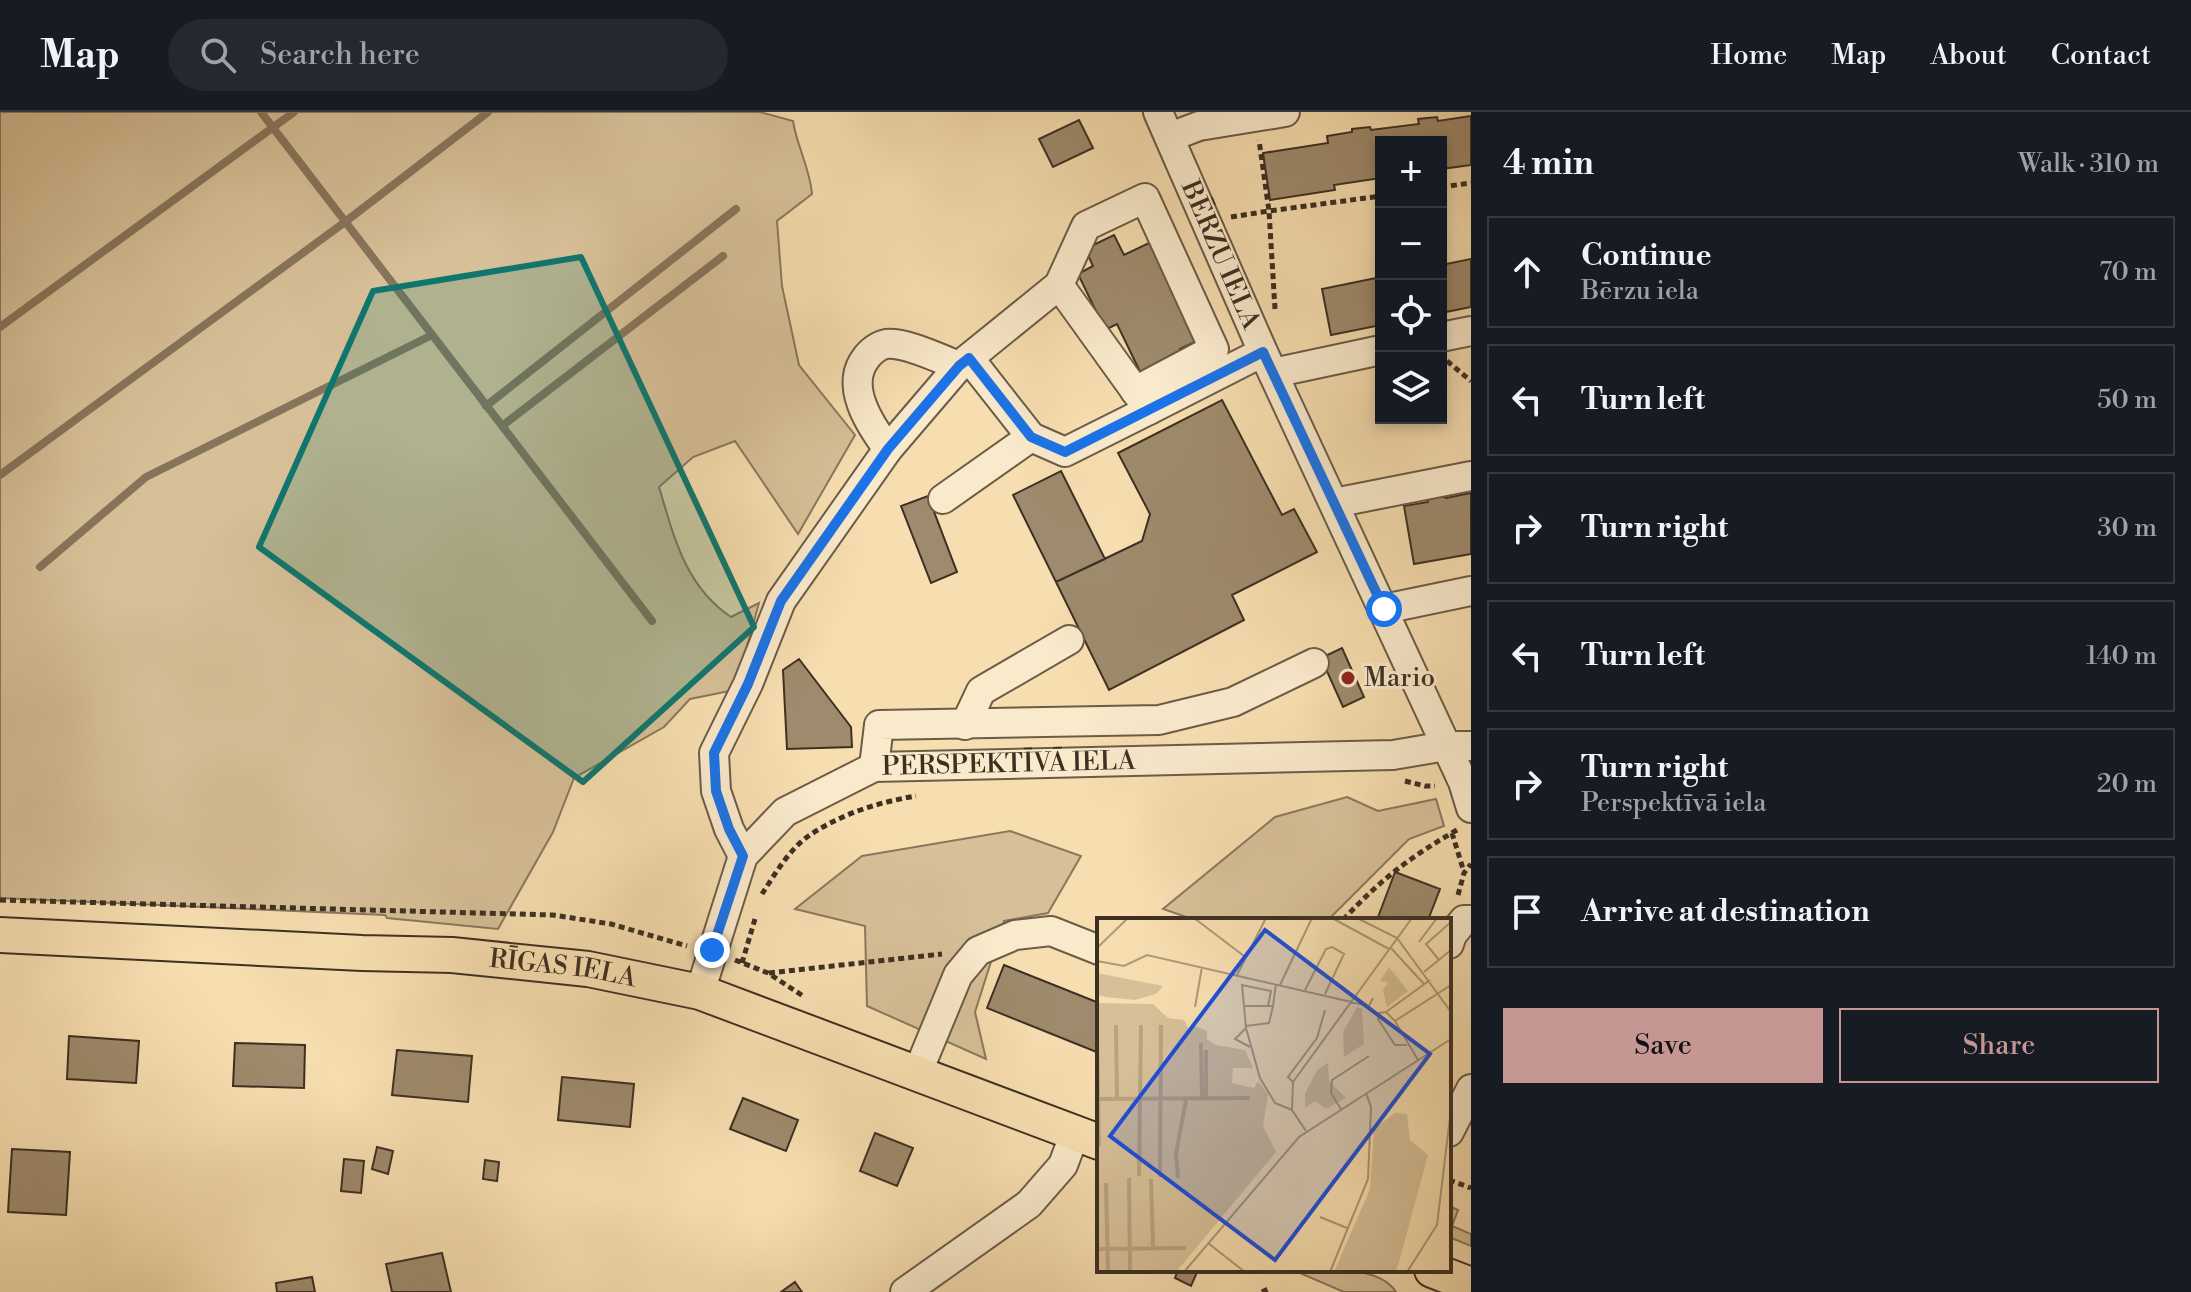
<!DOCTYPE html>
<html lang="en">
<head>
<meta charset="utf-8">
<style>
  body { margin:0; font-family:"Libre Bodoni",serif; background:#242831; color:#f1f3f6 }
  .controls { position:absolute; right:24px; top:24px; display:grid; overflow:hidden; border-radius:0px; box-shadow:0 4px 12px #0003 }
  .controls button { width:72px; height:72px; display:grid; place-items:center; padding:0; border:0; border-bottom:2px solid #363941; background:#171b24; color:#f1f3f6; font:40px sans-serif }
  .stop { position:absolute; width:24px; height:24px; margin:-18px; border:6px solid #1a73e8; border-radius:50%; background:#fff }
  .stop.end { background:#1a73e8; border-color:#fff; box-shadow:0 2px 8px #0008 }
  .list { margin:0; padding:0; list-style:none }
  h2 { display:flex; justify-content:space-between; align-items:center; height:104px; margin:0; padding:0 32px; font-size:34px }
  h2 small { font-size:26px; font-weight:400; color:#9ea1a6 }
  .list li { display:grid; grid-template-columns:52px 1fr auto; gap:24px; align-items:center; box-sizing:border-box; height:112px; margin:0 16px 16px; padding:0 16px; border:2px solid #363941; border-radius:0px }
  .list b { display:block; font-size:30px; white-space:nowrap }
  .list p { margin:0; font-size:26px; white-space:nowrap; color:#9ea1a6 }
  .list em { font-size:26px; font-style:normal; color:#9ea1a6 }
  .actions { display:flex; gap:16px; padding:24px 32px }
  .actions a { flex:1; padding:18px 0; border:2px solid #c59692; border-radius:0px; text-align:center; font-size:28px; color:#c59692 }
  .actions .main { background:#c59692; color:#111 }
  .icon { flex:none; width:44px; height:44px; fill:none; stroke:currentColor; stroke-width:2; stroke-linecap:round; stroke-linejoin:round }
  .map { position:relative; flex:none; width:1471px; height:1180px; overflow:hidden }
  header { display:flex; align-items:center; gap:48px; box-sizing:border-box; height:112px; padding:0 40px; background:#171b24; border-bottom:2px solid #363941 }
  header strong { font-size:38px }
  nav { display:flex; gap:44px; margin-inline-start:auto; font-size:28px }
  .search { width:560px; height:72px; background:#242831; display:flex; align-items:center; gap:20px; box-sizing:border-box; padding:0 28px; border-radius:44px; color:#9ea1a6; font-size:30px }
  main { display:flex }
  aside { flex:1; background:#171b24 }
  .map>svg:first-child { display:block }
  .green { fill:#d7c098; stroke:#8a785e; stroke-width:2 }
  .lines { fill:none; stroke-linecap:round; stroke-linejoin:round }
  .stream { stroke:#87755b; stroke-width:8 }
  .building { fill:#9e8a6c; stroke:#3d3023; stroke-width:2 }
  .minor-casing { stroke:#6c5c46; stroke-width:32 }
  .major-casing { stroke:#3d3023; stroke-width:38 }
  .path { stroke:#3d3023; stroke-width:5; stroke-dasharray:6 4; stroke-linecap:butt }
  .minor { stroke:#faeacc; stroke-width:28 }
  .major { stroke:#f7deb0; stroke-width:34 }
  .route { stroke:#1a73e8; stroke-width:10 }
  .marked { fill:#0f766e; fill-opacity:0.2; stroke:#0f766e; stroke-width:6; stroke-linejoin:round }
  .poi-dot { fill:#8f2418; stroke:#faeacc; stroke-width:3 }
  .labels { text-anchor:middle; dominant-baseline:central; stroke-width:6; stroke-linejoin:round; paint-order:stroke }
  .street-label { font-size:26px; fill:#3d3023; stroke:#faeacc }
  .poi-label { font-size:26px; fill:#3d3023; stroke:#faeacc; text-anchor:start }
  .inset-river { fill:none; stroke:#b8a380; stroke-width:4 }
  .inset-road { fill:none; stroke:#ad9878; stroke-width:2 }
  .view { fill:#1d4ed8; fill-opacity:0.15; stroke:#1d4ed8; stroke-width:4 }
  .inset-edge { fill:none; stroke:#3d3023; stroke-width:4 }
</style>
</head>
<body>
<header>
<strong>Map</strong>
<div class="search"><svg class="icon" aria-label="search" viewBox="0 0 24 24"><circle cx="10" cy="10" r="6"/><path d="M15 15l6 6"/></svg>Search here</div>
<nav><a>Home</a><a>Map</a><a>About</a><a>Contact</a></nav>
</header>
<main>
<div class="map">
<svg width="1471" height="1180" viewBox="0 0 1471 1180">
  <rect width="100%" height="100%" fill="#f7deb0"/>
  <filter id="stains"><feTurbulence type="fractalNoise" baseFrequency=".0025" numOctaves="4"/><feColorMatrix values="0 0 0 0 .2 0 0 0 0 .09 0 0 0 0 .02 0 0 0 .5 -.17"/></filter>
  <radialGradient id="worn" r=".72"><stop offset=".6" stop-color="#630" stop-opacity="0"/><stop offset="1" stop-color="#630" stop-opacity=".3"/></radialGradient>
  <path class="green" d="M0 0H760L793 9C797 35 810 56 812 82L777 109 782 174 799 253 855 323 798 422 735 329 693 345 659 375C674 425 685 474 731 505L759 491 735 578 690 587 664 615 574 666 553 720 498 817 387 806 385 803 0 786Z
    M1347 685 1378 699 1436 687 1444 714 1409 727 1328 808H1195L1163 797 1275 705Z
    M1010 719 1081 744 1048 801 1004 809 975 900 986 947 867 894 865 814 795 797 862 744Z
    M1449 1094 1458 1098 1452 1114 1471 1122V1134L1449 1125Z
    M1293 1158C1322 1158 1378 1152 1396 1180H1344Z"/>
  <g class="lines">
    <path class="stream" d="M261 0 652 509
      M0 215 294 0
      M486 294 736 97
      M502 314 723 144
      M0 363 345 110 488 0
      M40 455 146 365 432 223"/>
  </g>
  <path class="building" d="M1471 4V53L1441 57V30H1381V66L1334 73 1335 78 1270 88 1263 41 1328 31 1327 24 1352 20V17L1370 15 1371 18 1419 12 1418 7 1437 5 1438 9Z
    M1079 8 1093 36 1053 55 1039 27Z
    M1114 123 1124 143 1151 130 1199 228 1180 237 1185 246 1143 266 1117 212 1105 218 1078 162 1093 154 1085 137Z
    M1471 147V195L1441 201V153Z
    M1381 165V213L1331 223 1322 177Z
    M1222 288 1282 403 1294 397 1317 440 1232 483 1244 508 1109 578 1056 470 1142 429 1150 402 1118 341Z
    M1061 359 1105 447 1056 470 1013 383Z
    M1471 381V442L1414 452 1404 394 1428 390 1427 385 1438 383 1446 386Z
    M928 384 957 460 931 471 901 394Z
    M1342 536 1364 585 1343 595 1321 546Z
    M799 547 851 615 852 635 787 637 783 558Z
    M1395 760 1440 777 1428 808H1377Z
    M1004 853 1099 891V941L987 896Z
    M69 924 139 929 136 971 67 967Z
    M235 931 305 933 304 976 233 974Z
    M397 938 472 944 468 990 392 983Z
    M562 965 634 972 630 1015 558 1008Z
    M743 986 798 1008 786 1039 730 1017Z
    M875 1021 913 1036 897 1074 860 1059Z
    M377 1035 393 1039 388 1062 372 1057Z
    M12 1037 70 1040 66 1103 8 1100Z
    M344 1047 364 1049 361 1081 341 1079Z
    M485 1048 499 1050 497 1069 483 1067Z
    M442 1141 451 1180H392L386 1152Z
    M1178 1158H1198L1191 1174 1175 1166Z
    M312 1165 315 1180H277L276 1171Z
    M795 1170 802 1180H781Z"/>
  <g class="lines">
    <g class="minor-casing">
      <g id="minor">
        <path id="s1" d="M1158 0 1263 240 1463 670 1471 696"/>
        <path d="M1170 25 1199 14 1285 0"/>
        <path d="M1059 173 1149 298 1263 240"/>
        <path d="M1441 225 1471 219"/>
        <path d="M969 246 1031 325 1065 340 1149 298"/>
        <path d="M1273 261 1381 238"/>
        <path d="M888 337C870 313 844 274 866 246 870 240 879 233 886 232 906 230 940 247 959 254"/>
        <path d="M943 387 1031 325"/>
        <path d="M1334 391 1471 364"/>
        <path d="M1384 497 1471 479"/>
        <path d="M965 613 981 579 1069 528"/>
        <path d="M874 655 879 613 1159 608 1233 590 1314 551"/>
        <path d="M743 744 729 717 716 679 714 641 748 572 781 489 888 337 959 254 1059 173 1086 114 1145 86 1214 237 1135 279"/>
        <path d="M1449 832 1452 823 1464 808H1471"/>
        <path id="s2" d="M700 880 743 744 785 700 874 655 1393 643 1446 634H1471"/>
        <path d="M917 962 958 863 978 839 1015 823 1051 819 1099 838"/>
        <path d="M1449 1020 1471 977"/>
        <path d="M905 1180 1029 1092 1063 1053 1075 1021"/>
      </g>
    </g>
    <g class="major-casing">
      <g id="major">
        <path id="s3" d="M0 823 362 841 452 843 588 857 700 880 1099 1030"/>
        <path d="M1432 1158 1471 1173"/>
      </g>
    </g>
    <path class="path" d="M1441 75 1471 71
      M1231 105 1269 99 1259 28
      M1275 197 1269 99 1381 84
      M1447 249 1471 269
      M1405 669 1425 674H1435
      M1452 721 1464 760
      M762 782C775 762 790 736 810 723 841 702 879 690 916 684
      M1458 783 1464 761 1471 752
      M0 788 553 803 611 812 687 834
      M1343 808C1380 768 1410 745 1457 718
      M735 848 768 861 803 884
      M742 851 755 807
      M769 861 942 842
      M1449 1068 1471 1076
      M1262 1180 1270 1176"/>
    <use href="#minor" class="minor"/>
    <use href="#major" class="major"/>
  </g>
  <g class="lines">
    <path class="route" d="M712 838 743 744 729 717 716 679 714 641 748 572 781 489 888 337 959 254 969 246 1031 325 1065 340 1263 240 1384 497"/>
  </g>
  <path class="marked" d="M581 145 754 515 583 670 259 435 373 179Z"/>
  <circle class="poi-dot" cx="1348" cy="566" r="8"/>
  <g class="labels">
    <g class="street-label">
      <text stroke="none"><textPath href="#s1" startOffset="156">BĒRZU IELA</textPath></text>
      <text stroke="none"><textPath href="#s2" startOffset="438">PERSPEKTĪVĀ IELA</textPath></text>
      <text stroke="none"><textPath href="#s3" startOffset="564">RĪGAS IELA</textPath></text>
    </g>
    <g class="poi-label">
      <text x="1364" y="566">Mario</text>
    </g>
  </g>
  <g transform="translate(1097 806)">
    <rect width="354" height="354" fill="#f7deb0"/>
    <path d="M292 49 311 73 290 89 286 72 291 64 283 63ZM0 55 66 68 59 76 38 82 9 79 0 77ZM0 85 56 86 71 100 87 102 92 112 98 108 110 113V121L119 127 148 132 156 150H136L135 165 157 170 161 163 171 176 166 208 179 234 79 354H0ZM260 89 265 91 267 126 247 139 246 114ZM231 145 232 163 249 180 229 191 218 183 208 190V176L220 152ZM298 195 310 196 313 222 331 237 302 344 298 354H237L273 271 277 211Z" fill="#d7c098"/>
    <path class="inset-river" d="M19 107 20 181M104 125 105 179M0 128 2 228M109 132V179M0 181 153 180M42 258 44 107M63 259 64 107M32 260 33 354M81 260 79 236 89 182M54 261 56 328M9 265 11 354M0 331 89 330"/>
    <path class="inset-road" d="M97 0 147 38M235 0 292 31M260 0 300 20 354 94M322 24 340 0M293 29 327 66M0 30 31 0M342 42 329 26 354 4M0 43 27 48 50 37 272 88 276 80M327 54 354 32M140 57 169 0M183 67 215 0M208 72 229 31 235 29 247 36 228 76M148 88H176L179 66M171 88 174 73 145 67 149 110 163 160 178 185 195 192M98 89 105 49M289 94 333 62M298 103 354 67M149 108 172 105 176 88M149 110 138 121 153 129M310 127H298L281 101 282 95 289 94 298 103 321 142M196 164 191 159 220 120 228 92M244 191 234 175 235 162 272 138M209 213 195 192 196 164 315 0M223 299 250 310M111 325 148 354M87 354 202 219 354 121M233 354 271 261 274 189 269 175M310 354 340 307 354 191"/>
    <path class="view" d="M168 12 333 136 178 342 13 218Z"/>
    <rect width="354" height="354" class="inset-edge"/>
  </g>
  <rect width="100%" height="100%" filter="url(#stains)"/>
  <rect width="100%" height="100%" fill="url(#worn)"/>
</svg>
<div class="controls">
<button>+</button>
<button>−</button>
<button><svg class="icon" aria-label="locate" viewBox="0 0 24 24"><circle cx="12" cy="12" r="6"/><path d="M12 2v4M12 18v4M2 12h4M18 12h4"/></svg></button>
<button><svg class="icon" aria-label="layers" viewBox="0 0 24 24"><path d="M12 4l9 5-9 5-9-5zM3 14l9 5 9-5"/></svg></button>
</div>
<div class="stop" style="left:1384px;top:497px"></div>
<div class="stop end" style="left:712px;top:838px"></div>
</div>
<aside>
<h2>4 min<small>Walk · 310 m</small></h2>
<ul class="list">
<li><svg class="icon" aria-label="ahead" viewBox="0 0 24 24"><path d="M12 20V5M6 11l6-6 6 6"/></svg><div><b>Continue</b><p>Bērzu iela</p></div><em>70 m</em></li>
<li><svg class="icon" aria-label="left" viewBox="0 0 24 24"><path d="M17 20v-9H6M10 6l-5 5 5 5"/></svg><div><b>Turn left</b></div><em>50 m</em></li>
<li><svg class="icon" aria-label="right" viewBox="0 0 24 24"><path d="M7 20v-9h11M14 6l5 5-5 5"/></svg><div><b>Turn right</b></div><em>30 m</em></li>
<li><svg class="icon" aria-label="left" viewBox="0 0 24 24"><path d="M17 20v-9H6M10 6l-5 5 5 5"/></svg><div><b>Turn left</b></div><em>140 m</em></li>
<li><svg class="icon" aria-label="right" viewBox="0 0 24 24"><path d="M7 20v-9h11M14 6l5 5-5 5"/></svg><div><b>Turn right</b><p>Perspektīvā iela</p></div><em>20 m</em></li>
<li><svg class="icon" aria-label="arrive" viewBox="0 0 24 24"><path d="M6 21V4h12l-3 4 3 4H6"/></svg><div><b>Arrive at destination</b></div></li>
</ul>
<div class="actions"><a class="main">Save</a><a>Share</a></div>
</aside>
</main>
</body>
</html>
